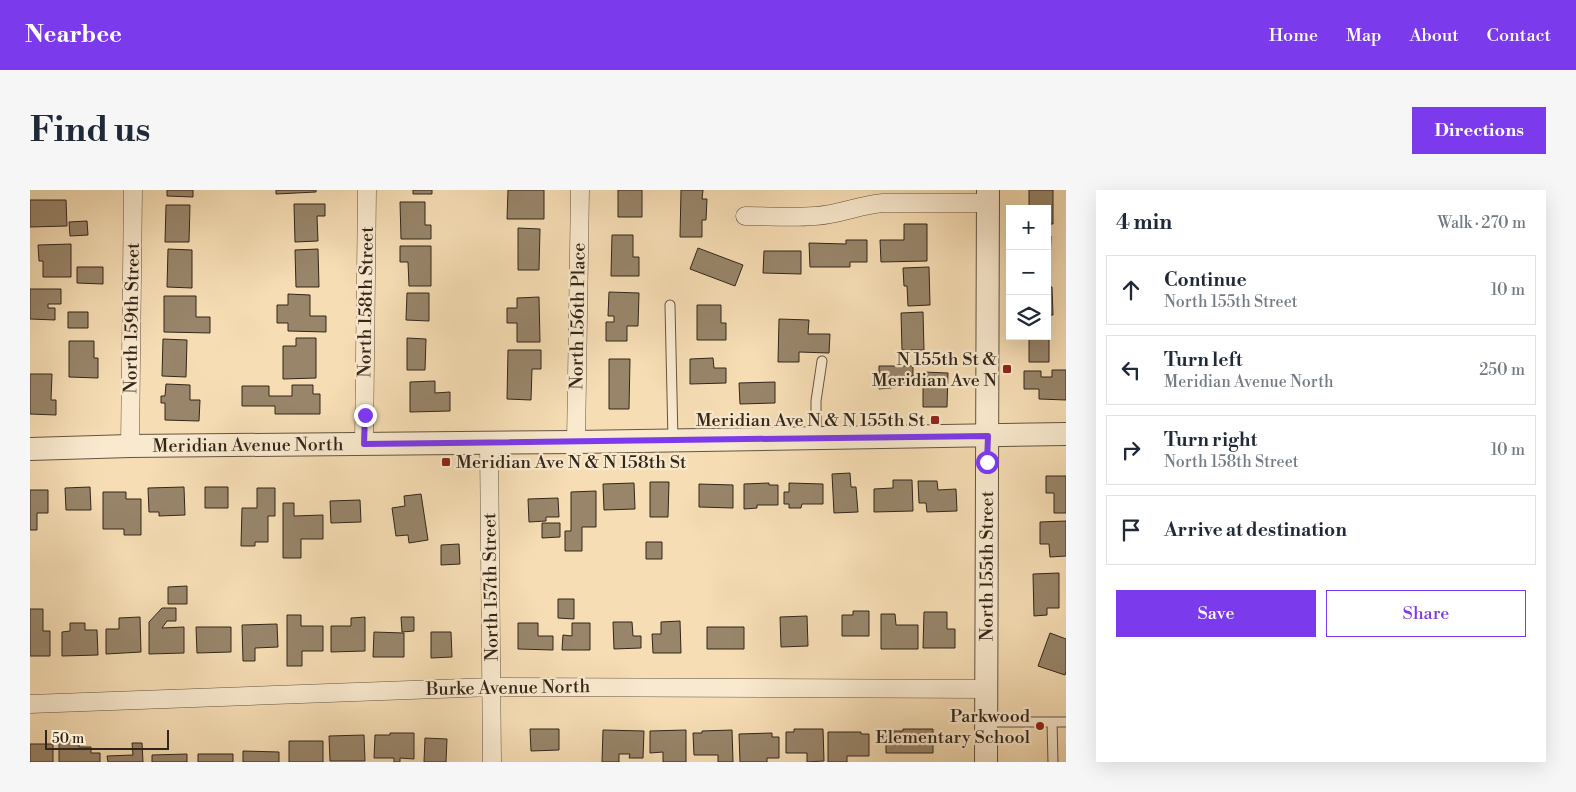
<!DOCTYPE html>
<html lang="en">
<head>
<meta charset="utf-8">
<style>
  body { margin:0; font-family:"Libre Bodoni",serif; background:#f6f6f7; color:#1f2937 }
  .controls { position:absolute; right:15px; top:15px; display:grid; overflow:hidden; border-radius:0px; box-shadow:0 5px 20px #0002 }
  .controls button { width:45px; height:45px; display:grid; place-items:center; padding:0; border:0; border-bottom:1px solid #e0e1e3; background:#fff; color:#1f2937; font:25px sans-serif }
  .scale { position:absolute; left:15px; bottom:12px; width:124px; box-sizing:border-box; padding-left:5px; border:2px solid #32261a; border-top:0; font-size:14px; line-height:18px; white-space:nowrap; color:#32261a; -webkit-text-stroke:4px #f9e9ce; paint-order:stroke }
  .stop { position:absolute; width:15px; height:15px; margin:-11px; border:4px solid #7c3aed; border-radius:50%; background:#fff }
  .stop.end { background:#7c3aed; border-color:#fff; box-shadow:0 1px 5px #0008 }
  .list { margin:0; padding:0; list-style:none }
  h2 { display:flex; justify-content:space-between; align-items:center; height:65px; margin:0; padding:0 20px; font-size:21px }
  h2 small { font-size:16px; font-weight:400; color:#747a83 }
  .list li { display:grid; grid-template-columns:32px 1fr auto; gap:15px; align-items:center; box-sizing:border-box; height:70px; margin:0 10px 10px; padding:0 10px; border:1px solid #e0e1e3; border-radius:0px }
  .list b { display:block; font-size:19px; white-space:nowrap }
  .list p { margin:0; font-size:16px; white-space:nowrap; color:#747a83 }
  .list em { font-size:16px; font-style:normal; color:#747a83 }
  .actions { display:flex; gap:10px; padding:15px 20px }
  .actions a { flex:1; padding:11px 0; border:1px solid #7c3aed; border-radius:0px; text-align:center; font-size:18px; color:#7c3aed }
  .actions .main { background:#7c3aed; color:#fff }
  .icon { flex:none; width:28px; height:28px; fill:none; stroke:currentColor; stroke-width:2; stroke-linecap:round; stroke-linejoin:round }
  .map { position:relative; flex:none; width:1036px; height:572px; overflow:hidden; border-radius:0px }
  header { display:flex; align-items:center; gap:30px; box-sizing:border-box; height:70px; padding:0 25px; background:#7c3aed; color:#fff }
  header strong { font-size:24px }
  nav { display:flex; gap:28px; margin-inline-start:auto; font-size:18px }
  .intro { display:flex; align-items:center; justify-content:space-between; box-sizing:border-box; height:120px; padding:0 30px }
  h1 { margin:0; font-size:35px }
  .button { padding:12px 22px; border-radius:0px; background:#7c3aed; color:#fff; font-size:18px; font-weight:700 }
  main { display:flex; gap:30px; padding:0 30px }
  aside { flex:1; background:#fff; border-radius:0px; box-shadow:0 5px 20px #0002 }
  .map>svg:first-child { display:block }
  .building { fill:#98856a; stroke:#32261a }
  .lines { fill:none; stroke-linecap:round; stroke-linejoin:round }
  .service-casing { stroke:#635440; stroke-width:11 }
  .minor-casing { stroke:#635440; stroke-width:19 }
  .tertiary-casing { stroke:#635440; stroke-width:24 }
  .service { stroke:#f9e9ce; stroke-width:9 }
  .minor { stroke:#f9e9ce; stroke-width:18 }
  .tertiary { stroke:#f9e9ce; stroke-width:22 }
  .route { stroke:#7c3aed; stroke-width:6 }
  .poi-dot { fill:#8f2418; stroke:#f9e9ce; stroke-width:2 }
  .labels { text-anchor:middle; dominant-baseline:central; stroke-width:4.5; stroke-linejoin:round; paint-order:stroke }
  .street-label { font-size:18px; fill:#32261a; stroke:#f9e9ce }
  .poi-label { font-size:18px; fill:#32261a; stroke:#f9e9ce; text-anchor:end }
</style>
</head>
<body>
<header>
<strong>Nearbee</strong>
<nav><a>Home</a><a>Map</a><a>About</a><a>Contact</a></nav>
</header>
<div class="intro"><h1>Find us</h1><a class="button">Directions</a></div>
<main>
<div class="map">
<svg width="1036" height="572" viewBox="0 0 1036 572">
  <rect width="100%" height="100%" fill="#f6ddb4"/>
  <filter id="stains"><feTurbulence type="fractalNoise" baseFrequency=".004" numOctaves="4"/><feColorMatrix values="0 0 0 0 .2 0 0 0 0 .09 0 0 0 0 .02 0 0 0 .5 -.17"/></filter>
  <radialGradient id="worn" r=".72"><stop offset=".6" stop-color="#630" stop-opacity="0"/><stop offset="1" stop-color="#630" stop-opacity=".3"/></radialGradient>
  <path class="building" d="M137 0H163V7L137 6Z
    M246 0H286V2L246 4Z
    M383 0H402V4H383Z
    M478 0H514V29H477Z
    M588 0H612V27H588Z
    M651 0H673L672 9H677L676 30H672V47H650Z
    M999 0H1023V34H1017V19H999Z
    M0 10H36L37 36 0 37Z
    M370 12H395V35H401V49H371Z
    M264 14H295V26H287L288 51 265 52Z
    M136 15H160L159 52H135Z
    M57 31 58 45 40 46 39 32Z
    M874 34H897V71L851 72 850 50H874Z
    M488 38 510 39 509 80H488Z
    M582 45H603V67H609V86H581Z
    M1017 46H1021L1020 75H1019V83H1017Z
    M816 50H837V72H820V77H780L779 53 816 54Z
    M41 54V87H13V71H9L8 55Z
    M370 56H401V96H379L378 72H370Z
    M668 58 713 75 705 96 660 79Z
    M138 59 162 60V98L137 97Z
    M288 59 289 97H266L265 60Z
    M734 61H771V84L733 83Z
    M47 77H73V94L47 93Z
    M899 77 900 115 878 116 877 96H874L873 78Z
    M1017 97H1022L1023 125H1017Z
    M0 99H31V114H18V118H25V130L0 129Z
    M579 102 609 103 608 136H597V151H576V132H584V126H578Z
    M377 103H399V131L376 130Z
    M258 104 280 105V126H296V142L258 141V133H247V115H258Z
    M134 106H166V127H180V143L134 142Z
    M509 107 510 152H487V133H477V118H487V108Z
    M667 115H691V133H696V150H667Z
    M38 122H58V138H38Z
    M893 122 894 160H872L871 123Z
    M749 129 779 130 778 144H800L799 163 769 162V172H748Z
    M999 147H1019V172H999Z
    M266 148H286V188L253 189V156H266Z
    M377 148 396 149 395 180H377Z
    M133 149 157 150 156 187 132 186Z
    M39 151H64V168H68V188L39 187Z
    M478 160H511V179H502L501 210 477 209Z
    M683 168 684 178H696V193L660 194V169Z
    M579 169H600L599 219H579Z
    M849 176H883V186H880V196L849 199Z
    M1022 180H1036V210L1009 209V199H994V181H1011V187H1022Z
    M893 182 918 183 917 217H893Z
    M0 184H22L21 210H26V225L0 224Z
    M405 191V203L420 202V221L380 222V192Z
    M745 192V213L710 214 709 193Z
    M136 194 160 195V210H170L169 231 135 230V213H131V206H135Z
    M262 195H283V204H290V224H245V216H212V196H239V206H262Z
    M820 283 821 297H826L828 322 804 323 802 284Z
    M1016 286H1036V323H1024V303H1016Z
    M863 290H882L883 321 844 322V299L863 298Z
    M888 291H907L908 300 926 299 927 321 897 322 896 313H889Z
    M620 292H639L638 327H620Z
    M604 293 605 319 574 320 573 294Z
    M739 293V295H748V315H727V318L714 319V294Z
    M759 293 793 294V314H772L771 318H759V314H754V302H759Z
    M669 294 703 295V318L669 317Z
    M60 297 61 320H36L35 298Z
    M154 297 155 325 129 326V322H119L118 298Z
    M175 297H198V318H175Z
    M227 298H245V326H238V352H225V356H211L212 318H227Z
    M0 300H18V323H7V340H0Z
    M566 301V337H552V361H535V341H541V302Z
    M73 302H96V309H111V345H94V339H73Z
    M391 304 398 350 379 353 378 345 366 346 362 318 375 316 374 306Z
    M528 308 529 327H516V331L499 332 498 309Z
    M330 310 331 332 301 333 300 311Z
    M253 313H264V326L293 325V349H271V368H253Z
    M1036 331V366L1020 367 1019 354H1010V332Z
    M512 333H530V347L512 348Z
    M616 352H632V369H616Z
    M429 354 430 374 411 375V355Z
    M1029 383V418H1017V425L1004 426 1003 384Z
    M157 396V414H138V397Z
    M528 409H544V429L528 428Z
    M132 418H146V431H137L132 438 154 437V463L119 464V432Z
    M0 419H13V441H20V466H0Z
    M823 421H839V446H812V425H823Z
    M894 422H917V439H925V458H893Z
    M851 424H865L866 435H888V459H851Z
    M257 425H271V436H293V461H272V476H257Z
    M777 426 778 456 751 457 750 427Z
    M110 427 111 462 76 464V439H89V428Z
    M335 427V461L301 462V436H321V428Z
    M371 427H384V441L372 442Z
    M650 431 651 463H623L622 444H631V432Z
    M583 432H602L603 446H611V458L584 459Z
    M40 433H55V440H67L68 465 32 466V442L40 441Z
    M488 433H508V446H523V460L488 459Z
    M542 433H560V460H532L533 445 542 446Z
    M247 434 248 457 225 458V471H213L212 435Z
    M166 437H201V462L167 463Z
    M677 437H714V459H677Z
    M344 442 374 443V467H343Z
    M401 442H421L422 467 401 468Z
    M1020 443 1036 449V481L1035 485 1008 476Z
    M500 539H529V560L501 561Z
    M764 539H793L794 571 777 572V563H756V542H764Z
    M873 539H903V563H856V541H873Z
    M573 540 614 541 613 568H599L600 564H589V572H572Z
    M656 540V572H633V562L620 563V541Z
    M702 540 703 572H688V565H664L663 543H672V541Z
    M798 542H831V544H839V566H817V572H798Z
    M360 543H384V569L370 568V572H364V568H344L345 545H360Z
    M742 543V547H749V568H737V572H710L709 544Z
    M334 545 335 571H300L299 546Z
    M395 548 417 549 416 572H394Z
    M29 551H49V557H61V563H70V572H29Z
    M259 551H293V572H259Z
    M102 553H112L113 572H78L77 566 103 565Z
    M0 554H23V572H0Z
    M213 561 249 562V572H213Z
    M157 564V572H122V565Z
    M168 564H203V572H168Z"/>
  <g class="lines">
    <g class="service-casing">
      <path id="service" d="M640 115 643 250
        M786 248V211L792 171
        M957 532H1036
        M1022 532 1023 572"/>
    </g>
    <g class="minor-casing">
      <path id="minor" d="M715 26C738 26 762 28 785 26 808 25 829 15 853 13H957
        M546 252 550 0
        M459 253 462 572
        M334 254 337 0
        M100 256 103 0
        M0 514 462 497 956 499"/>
    </g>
    <g class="tertiary-casing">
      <g id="tertiary">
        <path id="s1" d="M0 259 100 256 546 252 1036 244"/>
        <path id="s2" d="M956 572 958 0"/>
      </g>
    </g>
    <use href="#service" class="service"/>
    <use href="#minor" class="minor"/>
    <use href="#tertiary" class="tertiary"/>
  </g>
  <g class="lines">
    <path class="route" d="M335 225 334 254 958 246 957 272"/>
  </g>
  <g class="poi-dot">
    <rect x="972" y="174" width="10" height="10" rx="2.5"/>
    <rect x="900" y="225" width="10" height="10" rx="2.5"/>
    <rect x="411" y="267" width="10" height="10" rx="2.5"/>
    <circle cx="1010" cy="536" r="5"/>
  </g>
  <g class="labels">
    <g class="street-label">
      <text transform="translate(336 112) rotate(-89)">North 158th Street</text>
      <text transform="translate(548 126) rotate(-89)">North 156th Place</text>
      <text transform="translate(102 128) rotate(-89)">North 159th Street</text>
      <text stroke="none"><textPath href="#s1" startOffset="218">Meridian Avenue North</textPath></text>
      <text stroke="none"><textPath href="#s2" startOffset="196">North 155th Street</textPath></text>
      <text transform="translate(461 397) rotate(-91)">North 157th Street</text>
      <text transform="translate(478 498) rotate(-1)">Burke Avenue North</text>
    </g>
    <g class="poi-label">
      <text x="967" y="169">N 155th St &amp;<tspan x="967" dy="21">Meridian Ave N</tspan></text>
      <text x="895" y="230">Meridian Ave N &amp; N 155th St</text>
      <text x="426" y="272" text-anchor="start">Meridian Ave N &amp; N 158th St</text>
      <text x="1000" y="526">Parkwood<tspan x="1000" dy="21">Elementary School</tspan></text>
    </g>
  </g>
  <rect width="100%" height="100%" filter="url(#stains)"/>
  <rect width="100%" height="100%" fill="url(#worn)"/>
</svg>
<div class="controls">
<button>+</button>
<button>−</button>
<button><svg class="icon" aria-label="layers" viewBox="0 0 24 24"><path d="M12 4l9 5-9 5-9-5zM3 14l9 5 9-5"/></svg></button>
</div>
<div class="scale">50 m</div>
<div class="stop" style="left:957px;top:272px"></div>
<div class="stop end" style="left:335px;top:225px"></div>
</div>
<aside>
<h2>4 min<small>Walk · 270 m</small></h2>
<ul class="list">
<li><svg class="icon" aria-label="ahead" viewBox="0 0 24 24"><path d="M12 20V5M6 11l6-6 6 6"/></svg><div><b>Continue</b><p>North 155th Street</p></div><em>10 m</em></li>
<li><svg class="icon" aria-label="left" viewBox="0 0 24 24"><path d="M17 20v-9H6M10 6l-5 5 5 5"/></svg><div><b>Turn left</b><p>Meridian Avenue North</p></div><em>250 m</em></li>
<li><svg class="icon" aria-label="right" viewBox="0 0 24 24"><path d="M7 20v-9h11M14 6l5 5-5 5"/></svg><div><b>Turn right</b><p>North 158th Street</p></div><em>10 m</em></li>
<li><svg class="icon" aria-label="arrive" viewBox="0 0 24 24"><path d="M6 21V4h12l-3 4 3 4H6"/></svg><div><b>Arrive at destination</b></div></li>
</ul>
<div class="actions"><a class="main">Save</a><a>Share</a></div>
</aside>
</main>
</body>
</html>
